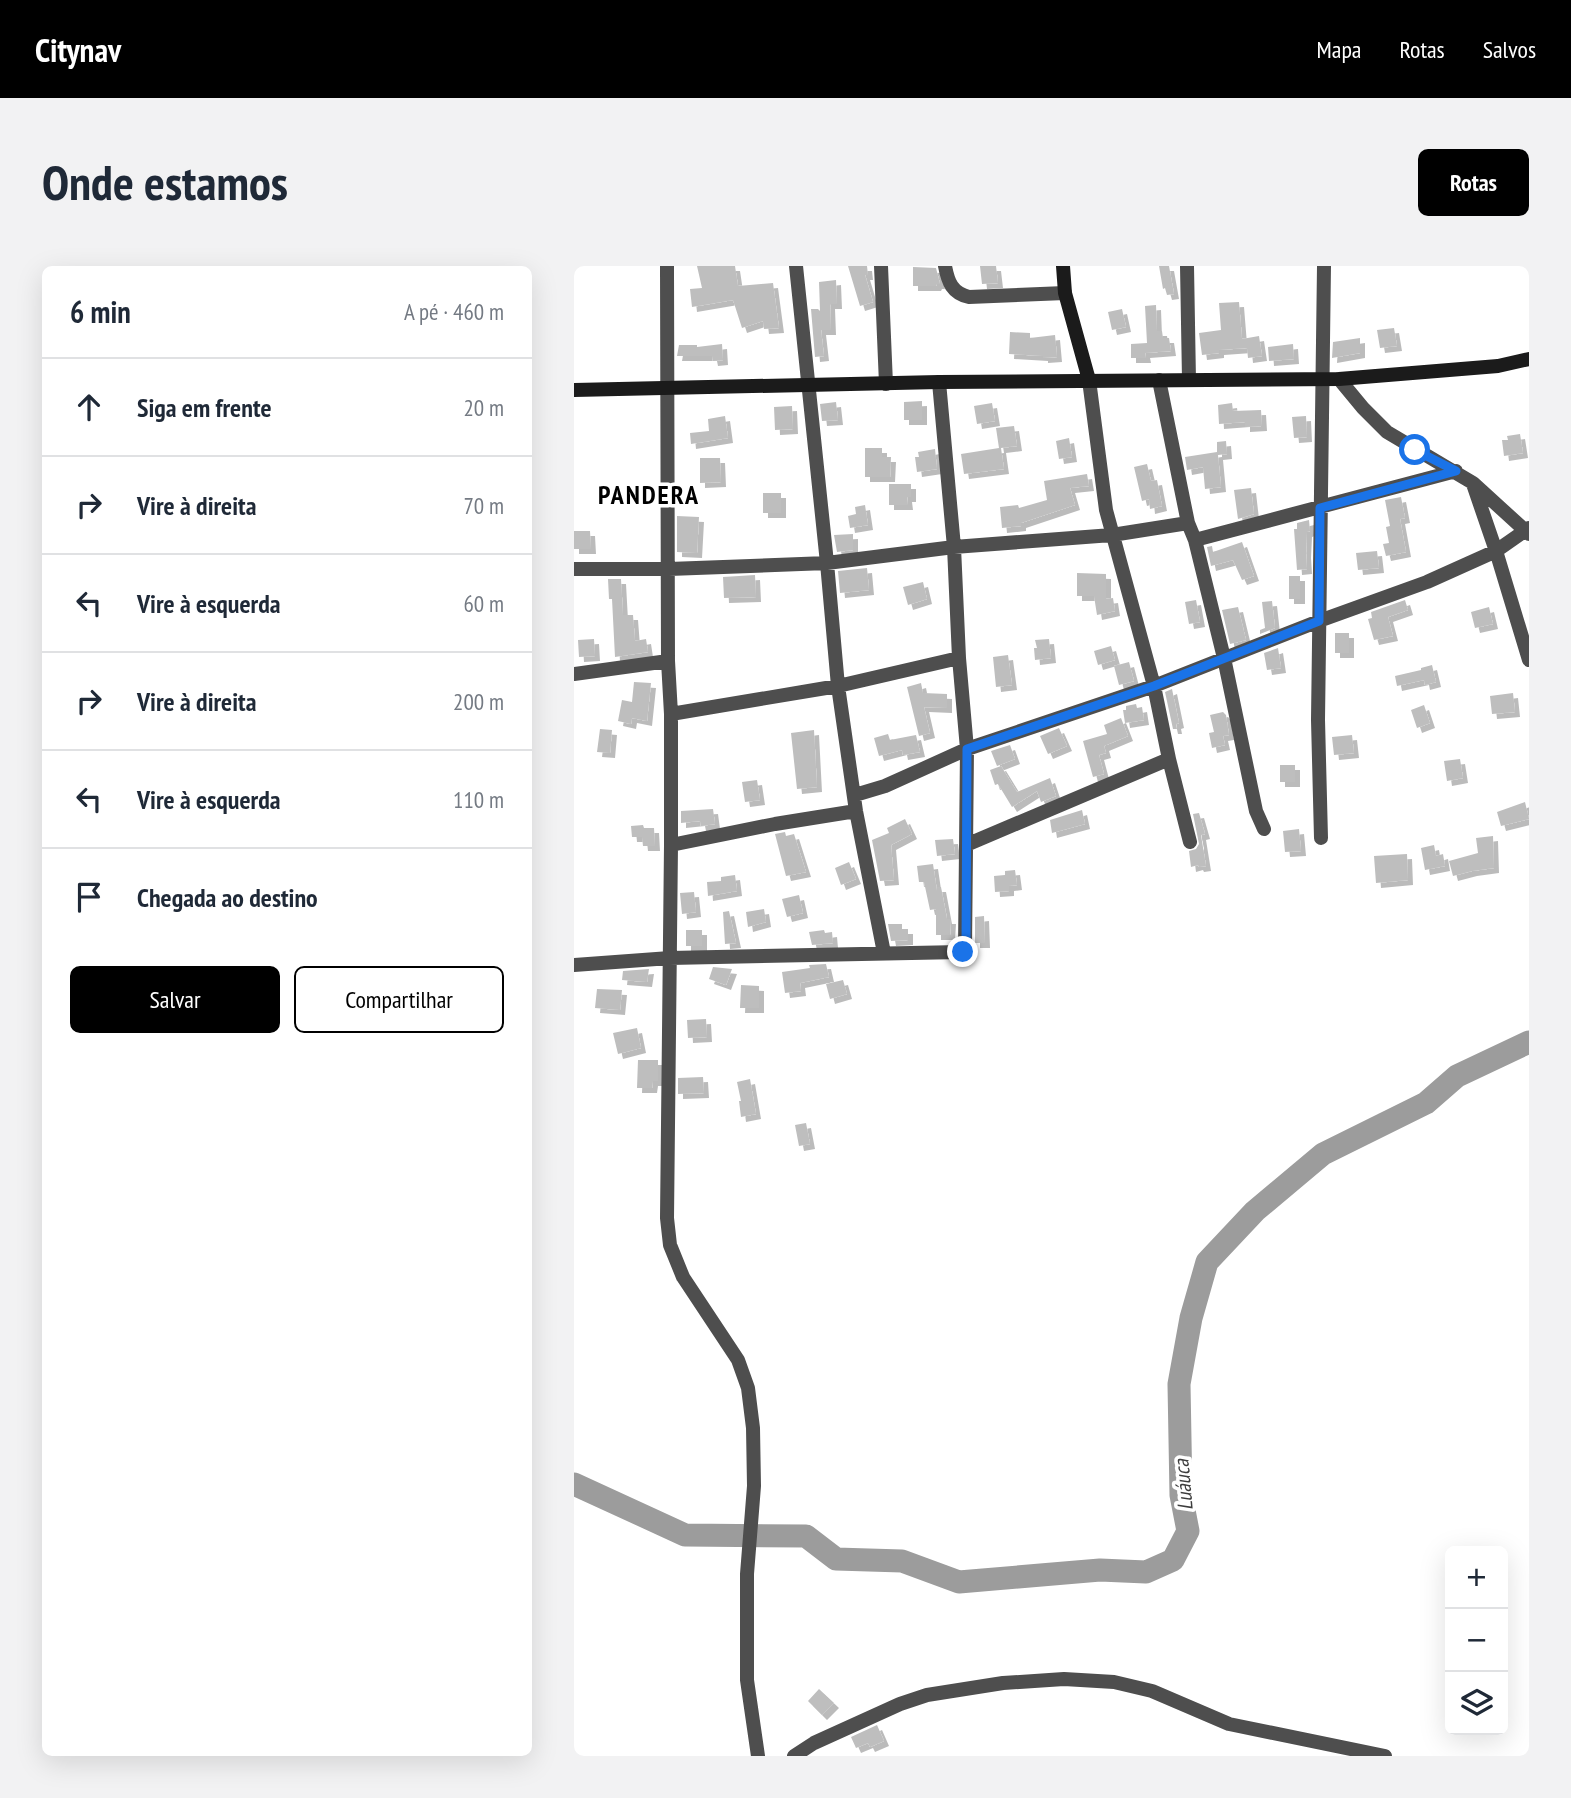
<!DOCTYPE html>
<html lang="pt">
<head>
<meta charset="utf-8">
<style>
  body { margin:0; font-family:"PT Sans Narrow",sans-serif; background:#f2f2f3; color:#1f2937 }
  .controls { position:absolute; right:21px; bottom:21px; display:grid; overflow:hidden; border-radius:10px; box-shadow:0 7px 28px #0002 }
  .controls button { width:63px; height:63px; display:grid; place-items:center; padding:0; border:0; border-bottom:2px solid #e0e1e3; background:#fff; color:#1f2937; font:35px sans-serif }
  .stop { position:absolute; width:21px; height:21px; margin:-16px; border:5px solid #1a73e8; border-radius:50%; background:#fff }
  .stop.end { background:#1a73e8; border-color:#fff; box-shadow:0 2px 7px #0008 }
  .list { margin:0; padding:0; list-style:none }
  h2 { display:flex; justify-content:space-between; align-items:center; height:91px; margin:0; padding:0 28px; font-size:30px }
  h2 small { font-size:23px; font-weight:400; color:#747a83 }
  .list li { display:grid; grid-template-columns:46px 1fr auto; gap:21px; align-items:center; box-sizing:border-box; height:98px; padding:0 28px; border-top:2px solid #e0e1e3 }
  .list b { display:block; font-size:26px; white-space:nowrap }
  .list em { font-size:23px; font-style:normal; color:#747a83 }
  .actions { display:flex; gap:14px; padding:21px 28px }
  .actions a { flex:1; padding:16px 0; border:2px solid #000; border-radius:10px; text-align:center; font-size:24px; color:#000 }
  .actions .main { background:#000; color:#fff }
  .icon { flex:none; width:38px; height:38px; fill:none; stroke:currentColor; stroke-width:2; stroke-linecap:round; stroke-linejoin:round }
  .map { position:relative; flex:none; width:955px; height:1490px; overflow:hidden; border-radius:10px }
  header { display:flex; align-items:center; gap:42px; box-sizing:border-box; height:98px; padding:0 35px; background:#000; color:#fff }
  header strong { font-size:33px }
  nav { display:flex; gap:38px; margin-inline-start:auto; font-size:24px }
  .intro { display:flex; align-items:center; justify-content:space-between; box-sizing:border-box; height:168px; padding:0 42px }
  h1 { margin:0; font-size:49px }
  .button { padding:18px 32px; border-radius:10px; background:#000; color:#fff; font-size:24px; font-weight:700 }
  main { display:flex; gap:42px; padding:0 42px }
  aside { flex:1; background:#fff; border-radius:10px; box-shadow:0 7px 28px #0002 }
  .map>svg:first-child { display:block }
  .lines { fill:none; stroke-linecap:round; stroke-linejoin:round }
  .river { stroke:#9c9c9c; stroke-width:23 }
  .building { fill:#bebebe; filter:url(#shadow) }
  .street { stroke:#4e4e4e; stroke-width:14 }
  .secondary { stroke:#1b1b1b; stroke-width:14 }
  .route { stroke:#1a73e8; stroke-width:9 }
  .labels { text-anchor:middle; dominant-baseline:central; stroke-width:7; stroke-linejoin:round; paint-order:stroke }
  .water-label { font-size:21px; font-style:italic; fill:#3d3d3d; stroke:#fff }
  .district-label { font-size:26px; font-weight:bold; letter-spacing:2px; fill:#000; stroke:#fff }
</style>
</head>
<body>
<header>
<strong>Citynav</strong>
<nav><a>Mapa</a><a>Rotas</a><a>Salvos</a></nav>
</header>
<div class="intro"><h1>Onde estamos</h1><a class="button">Rotas</a></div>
<main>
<aside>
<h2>6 min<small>A pé · 460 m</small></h2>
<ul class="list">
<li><svg class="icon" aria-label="ahead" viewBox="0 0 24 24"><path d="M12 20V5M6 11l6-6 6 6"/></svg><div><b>Siga em frente</b></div><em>20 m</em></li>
<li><svg class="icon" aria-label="right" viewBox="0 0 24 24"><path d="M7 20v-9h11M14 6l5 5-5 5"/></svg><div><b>Vire à direita</b></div><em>70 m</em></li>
<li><svg class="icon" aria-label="left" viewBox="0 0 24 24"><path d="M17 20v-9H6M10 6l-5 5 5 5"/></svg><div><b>Vire à esquerda</b></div><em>60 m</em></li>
<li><svg class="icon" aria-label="right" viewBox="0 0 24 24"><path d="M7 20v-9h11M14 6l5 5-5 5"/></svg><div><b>Vire à direita</b></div><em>200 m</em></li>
<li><svg class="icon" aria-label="left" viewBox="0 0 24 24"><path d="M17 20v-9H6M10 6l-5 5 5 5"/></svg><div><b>Vire à esquerda</b></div><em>110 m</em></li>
<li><svg class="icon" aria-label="arrive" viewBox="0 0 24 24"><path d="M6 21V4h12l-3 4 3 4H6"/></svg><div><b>Chegada ao destino</b></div></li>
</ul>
<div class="actions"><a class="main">Salvar</a><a>Compartilhar</a></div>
</aside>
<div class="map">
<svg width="955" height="1490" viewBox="0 0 955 1490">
  <defs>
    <filter id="shadow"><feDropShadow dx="5" dy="5" stdDeviation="0" flood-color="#0004"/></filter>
  </defs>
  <rect width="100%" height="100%" fill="#fff"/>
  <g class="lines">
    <path class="river" d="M0 1218 111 1269 232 1270 262 1293 328 1295 385 1316 526 1304 572 1306 599 1294 614 1265 607 1229 605 1118 617 1052 633 996 681 945 749 888 852 837 883 810 955 776"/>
  </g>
  <path class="building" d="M123 0H161L164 20 199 17 205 62 190 63 189 55 168 62 159 34 118 41 116 23 128 22Z
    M274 0H293L294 9H291L299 36 286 40Z
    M406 0H422L424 17 408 18Z
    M585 0H595L600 28 593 29 591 22 589 23Z
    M339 1 362 2 366 18H363L362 20H339Z
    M262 14 263 38H256L257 64H247L250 90 241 91 237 43H244L246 45 245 16Z
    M665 36 668 73 685 70 688 90 674 92 673 82 645 84V87L628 89 625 67 647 64 645 37Z
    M582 39 583 65H588L589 72H595L597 85 571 87 572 92H557V78L573 77 571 40Z
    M548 43 552 61 538 64 534 46Z
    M820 62 823 80 806 82 803 64Z
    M436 66 456 67V72L481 69 483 91 469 92V90L435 88Z
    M786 72V87L758 92 759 76Z
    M148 78 149 94 139 95 138 90H103L105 79H123V81Z
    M719 78 720 93 695 95 694 81Z
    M348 135V154H330V136Z
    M262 136 264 154 248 155 246 138Z
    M418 137 421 155 403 158 400 140Z
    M658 137 659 145 687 144 688 160 671 161V156L645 158 644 139Z
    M218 140 219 163 201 164 200 141Z
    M151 150 154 172 117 178 116 167 135 165 134 153Z
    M732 150 733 171 720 172 718 151Z
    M440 160 443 180 427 182 430 203 390 208 387 188 425 182 422 162Z
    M946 168 949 187 930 190 928 174H934L933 170Z
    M495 172 498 191 485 193 482 175Z
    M652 175 653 188 644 189 647 221 631 223 629 201 613 204 611 191 643 186V176Z
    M291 182H308V191H317L316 211H291Z
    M361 183 363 203 343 206 341 191H345L344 186Z
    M126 192H146L147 216 126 217Z
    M573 198 577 215 583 214 588 240 576 243 575 233 568 235 560 201Z
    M513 208 515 220 496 222 501 239 447 257V260L428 262 426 241 444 239 445 242 473 234 470 215Z
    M315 218H337V231H333L334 239H315Z
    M677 222 680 248 664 253 660 224Z
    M189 227H207V247H189Z
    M827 231 831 252 826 253 832 286 812 290 809 278 815 277 812 261 816 260 811 234Z
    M291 239 294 259 276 262 274 250 282 248 281 241Z
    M103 250 125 251 123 287 103 286Z
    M735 254 736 265 733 266 732 287 733 303 723 304 720 263H723V257Z
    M0 265H16L17 283H0Z
    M279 268V284L263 286 260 269Z
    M668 276 680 310 668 314 659 294 637 300 633 281 638 280 639 286Z
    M803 285 805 302 784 304 782 287Z
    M293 302 295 324 266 327 264 305Z
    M503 307 532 308V333L539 332 541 345 523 349 520 330H503Z
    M181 309 182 331 150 332 149 311Z
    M715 310H726V333H715Z
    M34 313H47L49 349H59L61 375 72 373 74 386 41 391 38 333H35Z
    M349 316 353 333 334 339 329 321Z
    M622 334 626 356 615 358 611 336Z
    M831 334 834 344 814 351 819 370 800 374 794 353 798 352 797 346Z
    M698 335 701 362 686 368V364L691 362 688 336Z
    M664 341 672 374 656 378 648 344Z
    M915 341 919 358 901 362 897 346Z
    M761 367H775V387H761Z
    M20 373 21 390 5 391 4 374Z
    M475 373 477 392 461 394 460 382H463L461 374Z
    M537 380 541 394 524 399 520 385Z
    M704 382 707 402 693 404 690 387Z
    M434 389 438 419 422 421 419 391Z
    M555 396 560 415 545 419 540 400Z
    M858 399 862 416 851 419 850 414 823 420 821 410 847 404V402Z
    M60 416 77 417 73 455 58 452 57 458 44 455 48 434 58 436Z
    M347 417 349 427 373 428V442L350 441 356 467 345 470 333 421Z
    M598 423 605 457 602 458 603 463H599L591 426Z
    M939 427 941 446 918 448 916 430Z
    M562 438 563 442 568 441 570 454 551 457 549 444H552V440Z
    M850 439 856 457 843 462 837 444Z
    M649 446 652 449 655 469 649 470 651 479 638 482 635 467 640 466 636 449Z
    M547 452 554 470 530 480 532 487 525 489 530 508 519 511 509 475 533 468 530 459Z
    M485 462 493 480 474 488 466 470Z
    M26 463 38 464 36 487 23 486Z
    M240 464 243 521 223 523 217 467Z
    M314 468 316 474 342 469 346 486 329 489 328 484 305 490 300 472Z
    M778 469 780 487 760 489 758 471Z
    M436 479 441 493 423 500 417 485Z
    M886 493 889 512 873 515 870 495Z
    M706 499H721V516H706Z
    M427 500 443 526 476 512 482 530 467 536 463 525 438 541 424 518 421 519 416 504Z
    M183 514 186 534 171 536 168 516Z
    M951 536 955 553 927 560 923 546Z
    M139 543 141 558 127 560 126 555 107 557V545Z
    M508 544 511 558 478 567 476 554Z
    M625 547 631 568 627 569 632 600 625 601 624 599 617 601 615 585 622 583 625 578 619 548Z
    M331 553 338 568 317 579 320 614 306 615 298 574 315 567 313 562Z
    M69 559 70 562H80L81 580H69L68 571H58L57 560Z
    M725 563 727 585 711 586 709 565Z
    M211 566 212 570 220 568 232 606 212 610 201 568Z
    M919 570 920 602 898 605 879 610 875 595 904 587 902 572Z
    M379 573 381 588 363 590 361 574Z
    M860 579 862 590 869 588 871 600 851 604 847 582Z
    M833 588 834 614 802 617 800 590Z
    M275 596 282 613 267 619 261 602Z
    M359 598 363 625V621H367L373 653H377L376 669H362V643L356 644 350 616H345L343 600Z
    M441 604 443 619 435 620V625L421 626 420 610 431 609V605Z
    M161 609 163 625 134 630 133 616 147 615V611Z
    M120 626 122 646 108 648 106 627Z
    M225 629 229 647 213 651 208 633Z
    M190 643 192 656 174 661 172 646Z
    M155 645 162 677 151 678 149 646Z
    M410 650 411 677H401V651Z
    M314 658H328V663H334V674L317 675Z
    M112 664H128V680H112Z
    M250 664 251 667 258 666 259 677 238 679 235 666Z
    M252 698 255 711 226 717 227 725 211 727 208 706 236 702 235 699Z
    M139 701 158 703 152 719 135 713Z
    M75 703 73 716 48 714 49 705Z
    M269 714 273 728 256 733 252 718Z
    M167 719 185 720V742H166Z
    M23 723 48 724 46 744 21 742Z
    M132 753 133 771 114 772 113 754Z
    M63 762 67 782 44 788 39 767Z
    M64 794H84V815H79L78 822H63Z
    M129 811 130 827 104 828V812Z
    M176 813 182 848 167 851 165 835H167L163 816Z
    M232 857 236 878 225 880 221 859Z
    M245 1423 260 1437 248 1449 234 1435Z
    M303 1459 310 1475 296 1481 294 1477 282 1482 277 1471Z"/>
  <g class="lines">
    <path class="street" d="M93 0 94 395 97 448V579L93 952 96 979 109 1011 164 1094 174 1122 179 1162 180 1220 173 1308V1414L184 1490
      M222 0 253 297 264 420 282 545 310 687
      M307 0 312 118
      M371 0C374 16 378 27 395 31L491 27
      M613 0 615 114
      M765 113 789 142 813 166 899 217 955 268
      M515 114 532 244 580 420 595 493 616 576
      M585 114 614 257 621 274 650 392 682 545 690 563
      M899 218 922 285 955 394
      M621 274 882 205
      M0 303H95L253 297 380 281 538 269 614 257
      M0 408 94 395
      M97 448 264 420 385 392
      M281 529 311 520 393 483 580 420 745 355 853 316 922 285 955 262
      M747 572 744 454 750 0
      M97 579 201 558 282 545
      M392 579 595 493
      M0 699 96 692 387 686 391 683 393 483 385 392 380 281 365 116
      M220 1490 240 1477 326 1438 353 1429 429 1417 490 1413 540 1416 578 1425 655 1458 811 1490"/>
    <path class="secondary" d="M489 0 491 27 515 114
      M0 124 365 116 765 113 924 100 955 93"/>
  </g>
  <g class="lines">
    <path class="route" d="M389 686 392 680 393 483 580 420 745 355 746 242 882 205 841 184"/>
  </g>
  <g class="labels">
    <g class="water-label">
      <text transform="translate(609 1219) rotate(-95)">Luáuca</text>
    </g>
    <g class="district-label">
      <text x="75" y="228">PANDERA</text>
    </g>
  </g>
</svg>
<div class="controls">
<button>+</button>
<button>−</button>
<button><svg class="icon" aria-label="layers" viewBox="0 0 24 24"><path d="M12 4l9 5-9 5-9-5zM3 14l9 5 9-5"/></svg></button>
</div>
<div class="stop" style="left:841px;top:184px"></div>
<div class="stop end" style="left:389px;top:686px"></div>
</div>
</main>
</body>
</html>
